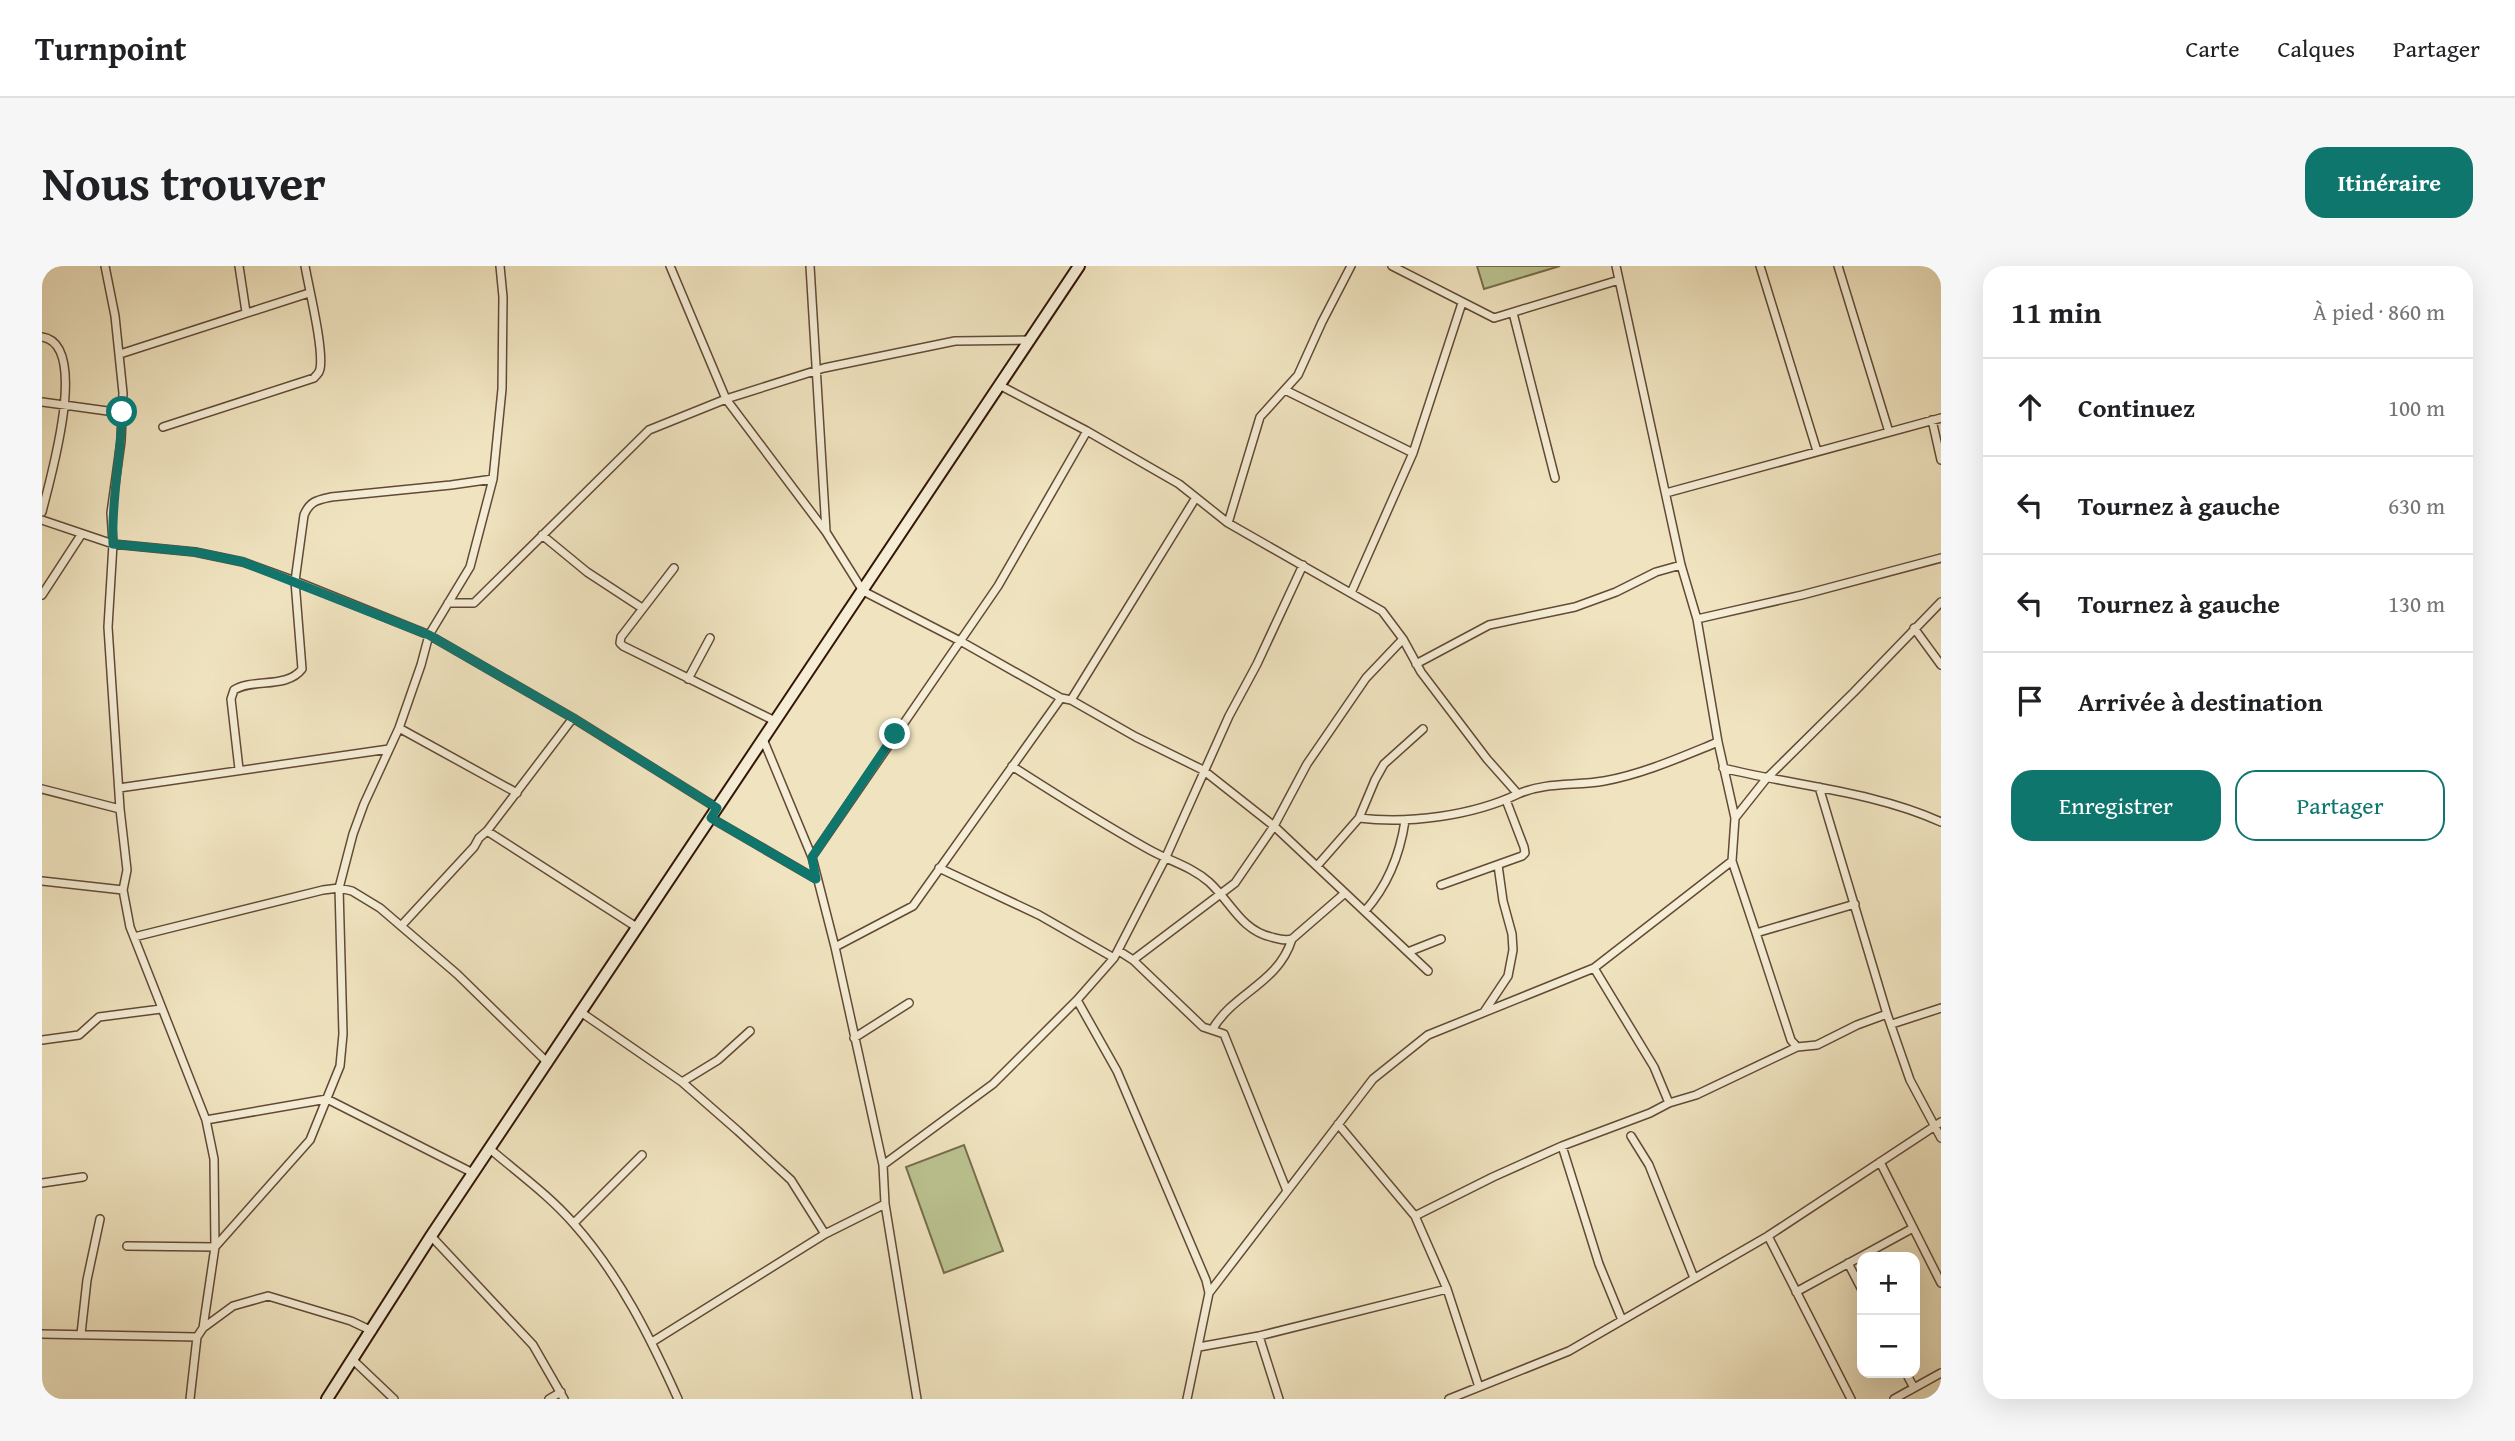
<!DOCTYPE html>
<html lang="fr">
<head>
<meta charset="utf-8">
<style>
  body { margin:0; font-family:"Gentium Book Plus",serif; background:#f6f6f6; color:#202124 }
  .controls { position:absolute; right:21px; bottom:21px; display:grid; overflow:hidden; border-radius:14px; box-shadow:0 7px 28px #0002 }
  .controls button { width:63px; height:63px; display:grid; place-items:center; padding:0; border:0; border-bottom:2px solid #e0e0e0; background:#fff; color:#202124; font:35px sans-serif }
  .stop { position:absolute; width:21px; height:21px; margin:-16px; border:5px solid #0f766e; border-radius:50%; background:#fff }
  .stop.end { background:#0f766e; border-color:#fff; box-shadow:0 2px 7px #0008 }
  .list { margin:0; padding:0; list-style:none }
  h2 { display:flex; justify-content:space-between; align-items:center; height:91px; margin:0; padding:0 28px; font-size:30px }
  h2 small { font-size:23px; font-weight:400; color:#757577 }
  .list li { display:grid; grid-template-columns:46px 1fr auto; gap:21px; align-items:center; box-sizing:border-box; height:98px; padding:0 28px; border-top:2px solid #e0e0e0 }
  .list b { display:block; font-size:26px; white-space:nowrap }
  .list em { font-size:23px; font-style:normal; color:#757577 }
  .actions { display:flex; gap:14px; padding:21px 28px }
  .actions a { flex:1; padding:16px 0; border:2px solid #0f766e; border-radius:21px; text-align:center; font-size:24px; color:#0f766e }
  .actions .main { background:#0f766e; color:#fff }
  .icon { flex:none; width:38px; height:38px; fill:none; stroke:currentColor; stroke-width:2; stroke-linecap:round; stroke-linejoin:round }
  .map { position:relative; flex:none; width:1899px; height:1133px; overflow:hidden; border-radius:21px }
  header { display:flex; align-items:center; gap:42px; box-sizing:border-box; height:98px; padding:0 35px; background:#fff; border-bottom:2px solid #e0e0e0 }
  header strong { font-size:33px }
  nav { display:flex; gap:38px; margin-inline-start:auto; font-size:24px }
  .intro { display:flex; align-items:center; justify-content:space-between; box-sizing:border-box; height:168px; padding:0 42px }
  h1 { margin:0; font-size:49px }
  .button { padding:18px 32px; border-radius:21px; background:#0f766e; color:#fff; font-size:24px; font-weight:700 }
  main { display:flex; gap:42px; padding:0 42px }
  aside { flex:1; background:#fff; border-radius:21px; box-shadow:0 7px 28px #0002 }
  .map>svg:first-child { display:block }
  .green { fill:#bbc491; stroke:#776d4c; stroke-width:2 }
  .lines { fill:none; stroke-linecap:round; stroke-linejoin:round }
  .minor-casing { stroke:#624a35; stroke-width:10 }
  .secondary-casing { stroke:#331607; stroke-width:14 }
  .minor { stroke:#f5edd6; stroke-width:7 }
  .secondary { stroke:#f5edd6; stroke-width:10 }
  .route { stroke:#0f766e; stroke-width:9 }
</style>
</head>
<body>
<header>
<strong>Turnpoint</strong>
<nav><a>Carte</a><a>Calques</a><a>Partager</a></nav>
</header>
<div class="intro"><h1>Nous trouver</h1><a class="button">Itinéraire</a></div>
<main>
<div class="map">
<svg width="1899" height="1133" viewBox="0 0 1899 1133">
  <rect width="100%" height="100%" fill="#f0e4c0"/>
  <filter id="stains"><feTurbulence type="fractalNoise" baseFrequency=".00286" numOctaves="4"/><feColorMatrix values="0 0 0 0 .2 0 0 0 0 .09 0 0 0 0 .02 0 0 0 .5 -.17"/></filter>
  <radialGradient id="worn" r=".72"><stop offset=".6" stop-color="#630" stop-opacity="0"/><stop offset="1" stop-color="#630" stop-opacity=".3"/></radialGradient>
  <path class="green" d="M1435 0H1518L1442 23Z
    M922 879 961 985 902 1007 864 901Z"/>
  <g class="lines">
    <g class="minor-casing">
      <path id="minor" d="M63 0 73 50 81 127 79 175 69 247 71 278 66 361 78 543 85 604 81 624 88 661 164 854 172 893 173 981 161 1062 155 1071 148 1133
        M197 0 204 46
        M628 0 684 133 784 266 821 325 920 376 1019 432 1029 434 1094 471 1161 504 1232 560 1386 705
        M768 0 784 265
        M1350 0 1452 52 1577 14
        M1574 0 1639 299 1655 353 1676 476 1693 552 1690 595 1714 667
        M1718 0 1775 185
        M1796 0 1847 166
        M1471 47 1513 212
        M0 71C49 78 7 216 0 246
        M78 88 267 27
        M959 120 1045 165 1137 218 1186 257 1340 345 1361 373 1379 406 1445 493 1476 528C1503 516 1533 520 1562 515 1601 508 1639 491 1676 476
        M1243 124 1371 187
        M0 136 80 147
        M1890 154 1899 194
        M121 161 272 112C275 108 277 108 278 103 282 83 267 23 263 0
        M1624 227 1899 152
        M0 254 71 278 153 286 201 296 253 315 387 369 531 452 675 542
        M1186 257 1218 151 1256 109 1280 56 1309 0
        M500 269 545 306 600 342
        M632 302 579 371 578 377 581 380 733 455
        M1309 327 1371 187 1420 37
        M0 329 39 269
        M406 337H432L607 164 684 133 782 102 913 75 989 74
        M1655 353 1760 329 1899 292
        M1872 362 1899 399
        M1374 398 1447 359 1533 341 1574 326 1614 306 1639 299
        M646 413 668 372
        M1029 434 1153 233
        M357 462 475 527
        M721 473 770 591 793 681 841 899 843 938 875 1133
        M970 500C1015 529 1060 557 1106 583 1127 595 1149 600 1167 616 1189 636 1199 664 1229 671 1237 673 1242 675 1250 673L1303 627
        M1681 502C1753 520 1831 525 1899 556
        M197 503 189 433 192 424C211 412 245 423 260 403L253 315 262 249C268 235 275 234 289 231L409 219 451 213
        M1777 521 1845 748 1868 814 1899 872
        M77 522 347 483
        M0 523 78 543
        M669 552 774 613
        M1317 552 1333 514 1342 498 1381 463
        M1693 552 1724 513 1812 426 1899 336
        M445 565 596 662
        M770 591 956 320 1045 165
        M1275 600 1317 552C1366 558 1430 550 1476 528
        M897 602 997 649 1072 692
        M0 615 81 624
        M1399 619 1480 590 1483 587 1482 581 1464 534
        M1813 638 1714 667 1749 774 1755 781 1775 779 1815 759 1845 748
        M1323 645C1346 619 1358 588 1363 555
        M359 660 432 581 437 572 445 565 531 452
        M92 671 281 624 297 622 310 625 338 642 415 708 506 797
        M793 681 871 640 1019 432
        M1077 685 1091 694 1161 761 1182 768 1245 925
        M1366 686 1399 673
        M1091 694 1193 617 1232 560 1265 498 1324 412 1361 373
        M1035 734 1075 805 1164 1014 1167 1027
        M1442 746 1466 710 1471 684 1470 668 1461 635 1456 599
        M540 747 640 816 696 865 749 914 783 968
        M1850 758 1899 742
        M1170 764C1192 726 1236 718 1250 673
        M812 772 867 737
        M0 774 37 769 57 751 119 743
        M640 816 676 794 708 765
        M1627 837 1654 829 1755 781
        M164 854 285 833 431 907
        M1296 858 1373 950 1405 1023 1437 1121
        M1589 870 1607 899 1652 1012
        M1520 880 1557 998 1580 1054
        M448 883C476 907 508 930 532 958 578 1010 608 1071 636 1133
        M1838 896 1899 1017
        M841 899 951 818 1035 734 1072 692 1123 593 1187 450 1215 398 1261 299
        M0 917 41 911
        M1373 950 1451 911 1520 880 1608 847 1627 837 1612 801 1552 702
        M532 957 600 889
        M389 970 491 1079 522 1133
        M1726 970 1809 1133
        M85 980 173 981 268 874 298 800 301 768 297 622 311 568 322 538 357 462 379 399 387 369 428 301 451 213 460 123 461 31 458 0
        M1806 997 1820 1024
        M1754 1026 1871 962
        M161 1062 191 1040 226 1030 309 1055 330 1065
        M0 1068 155 1071
        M39 1068 45 1014 58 953
        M1217 1070 1237 1133
        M610 1076 783 968 843 938
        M1157 1081 1217 1070 1405 1023
        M311 1094 352 1133
        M1864 1107 1872 1122
        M507 1133 519 1126
        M1145 1133 1167 1027 1331 813 1386 769 1552 702 1690 595
        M1407 1133 1527 1085 1726 970 1899 856
        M1852 1133 1899 1107"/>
    </g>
    <g class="secondary-casing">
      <path id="secondary" d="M285 1133 389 970 1037 0"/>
    </g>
    <use href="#minor" class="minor"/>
    <use href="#secondary" class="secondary"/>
  </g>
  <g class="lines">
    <path class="route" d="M80 146C79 191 69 234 71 278L153 286 201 296 387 369 531 452 675 542 669 552 774 613 770 591 853 468"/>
  </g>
  <rect width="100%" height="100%" filter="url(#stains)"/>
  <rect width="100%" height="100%" fill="url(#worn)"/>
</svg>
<div class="controls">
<button>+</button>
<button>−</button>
</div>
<div class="stop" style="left:80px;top:146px"></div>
<div class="stop end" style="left:853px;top:468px"></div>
</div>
<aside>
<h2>11 min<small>À pied · 860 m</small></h2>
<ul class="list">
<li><svg class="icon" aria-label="ahead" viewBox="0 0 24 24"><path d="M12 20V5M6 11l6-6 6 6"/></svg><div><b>Continuez</b></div><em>100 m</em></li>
<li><svg class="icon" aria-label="left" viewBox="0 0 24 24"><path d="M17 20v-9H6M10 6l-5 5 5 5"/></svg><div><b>Tournez à gauche</b></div><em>630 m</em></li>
<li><svg class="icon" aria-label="left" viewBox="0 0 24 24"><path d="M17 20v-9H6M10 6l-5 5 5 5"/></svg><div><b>Tournez à gauche</b></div><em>130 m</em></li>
<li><svg class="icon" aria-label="arrive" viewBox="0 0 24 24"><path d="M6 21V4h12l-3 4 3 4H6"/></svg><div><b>Arrivée à destination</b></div></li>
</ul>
<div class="actions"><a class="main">Enregistrer</a><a>Partager</a></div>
</aside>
</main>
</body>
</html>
